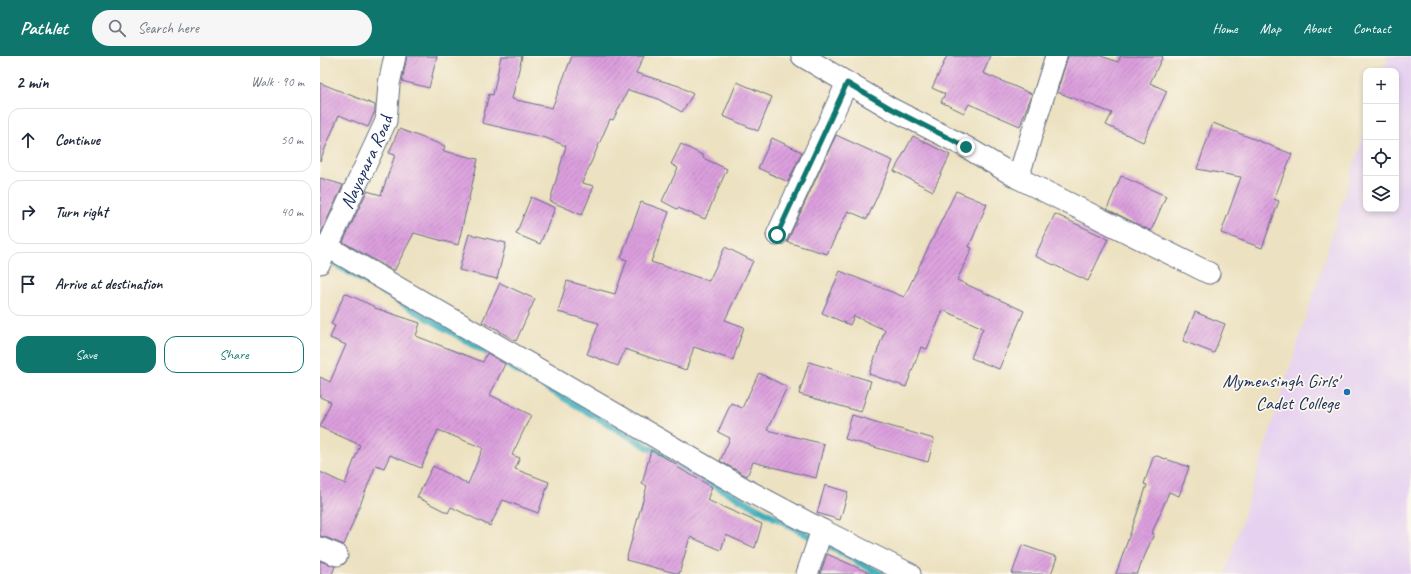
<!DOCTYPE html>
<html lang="en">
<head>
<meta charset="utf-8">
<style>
  body { margin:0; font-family:Caveat,sans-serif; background:#f6f6f7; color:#1f2937 }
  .controls { position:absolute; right:12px; top:12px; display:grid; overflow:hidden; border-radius:8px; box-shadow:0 2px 6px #0003 }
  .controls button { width:36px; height:36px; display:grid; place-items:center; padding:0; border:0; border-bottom:1px solid #e0e1e3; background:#fff; color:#1f2937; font:20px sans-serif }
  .stop { position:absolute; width:12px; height:12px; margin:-9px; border:3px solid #0f766e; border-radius:50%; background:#fff }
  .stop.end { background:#0f766e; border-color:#fff; box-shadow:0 1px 4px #0008 }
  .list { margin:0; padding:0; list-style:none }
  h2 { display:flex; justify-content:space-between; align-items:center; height:52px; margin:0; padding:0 16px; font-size:17px }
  h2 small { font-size:13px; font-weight:400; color:#747a83 }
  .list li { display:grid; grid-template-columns:26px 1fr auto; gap:12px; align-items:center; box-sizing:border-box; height:64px; margin:0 8px 8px; padding:0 8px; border:1px solid #e0e1e3; border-radius:12px }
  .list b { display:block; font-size:15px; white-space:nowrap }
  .list em { font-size:13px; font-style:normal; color:#747a83 }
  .actions { display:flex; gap:8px; padding:12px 16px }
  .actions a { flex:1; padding:9px 0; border:1px solid #0f766e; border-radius:12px; text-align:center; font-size:14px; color:#0f766e }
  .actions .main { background:#0f766e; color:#fff }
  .icon { flex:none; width:22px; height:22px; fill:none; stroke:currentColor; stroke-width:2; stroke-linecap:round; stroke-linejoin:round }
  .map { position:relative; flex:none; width:1091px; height:518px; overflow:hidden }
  header { display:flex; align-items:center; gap:24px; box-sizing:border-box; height:56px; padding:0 20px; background:#0f766e; color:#fff }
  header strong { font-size:19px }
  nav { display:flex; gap:22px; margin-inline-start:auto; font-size:14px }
  .search { width:280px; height:36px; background:#f6f6f7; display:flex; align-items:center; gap:10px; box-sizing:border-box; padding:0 14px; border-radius:22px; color:#747a83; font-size:15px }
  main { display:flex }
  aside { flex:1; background:#fff }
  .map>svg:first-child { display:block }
  .built { fill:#e6d2f0 }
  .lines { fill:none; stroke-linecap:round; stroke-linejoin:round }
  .stream { stroke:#3eadbb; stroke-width:7 }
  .building { fill:url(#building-hatch) }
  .minor-casing { stroke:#646d80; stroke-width:23 }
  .minor { stroke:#fff; stroke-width:21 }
  .route { stroke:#0f766e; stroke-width:5 }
  .poi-dot { fill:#1f6fb2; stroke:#fbf7ec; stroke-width:1.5 }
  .labels { text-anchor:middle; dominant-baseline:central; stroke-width:3.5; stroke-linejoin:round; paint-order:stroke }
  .street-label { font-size:19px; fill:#1b2f5e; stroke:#fbf7ec }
  .poi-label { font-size:19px; fill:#1b2f5e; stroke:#fbf7ec; text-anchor:end }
</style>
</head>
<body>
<header>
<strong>Pathlet</strong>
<div class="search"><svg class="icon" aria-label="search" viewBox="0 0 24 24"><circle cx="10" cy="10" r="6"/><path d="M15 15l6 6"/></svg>Search here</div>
<nav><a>Home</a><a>Map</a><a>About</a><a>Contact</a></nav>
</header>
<main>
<aside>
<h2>2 min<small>Walk · 90 m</small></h2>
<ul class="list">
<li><svg class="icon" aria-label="ahead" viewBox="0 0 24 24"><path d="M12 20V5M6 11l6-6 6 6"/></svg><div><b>Continue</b></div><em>50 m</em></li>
<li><svg class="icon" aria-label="right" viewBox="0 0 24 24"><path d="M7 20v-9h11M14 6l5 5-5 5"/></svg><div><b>Turn right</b></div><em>40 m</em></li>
<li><svg class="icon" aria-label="arrive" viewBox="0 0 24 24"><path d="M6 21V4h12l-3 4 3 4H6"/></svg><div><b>Arrive at destination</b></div></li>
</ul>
<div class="actions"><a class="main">Save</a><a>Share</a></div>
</aside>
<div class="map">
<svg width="1091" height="518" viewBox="0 0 1091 518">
  <defs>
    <pattern id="building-hatch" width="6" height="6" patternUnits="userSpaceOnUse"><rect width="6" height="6" fill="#db9fdd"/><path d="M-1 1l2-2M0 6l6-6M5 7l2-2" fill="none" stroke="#b182b6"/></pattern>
  </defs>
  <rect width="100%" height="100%" fill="#fbf7ec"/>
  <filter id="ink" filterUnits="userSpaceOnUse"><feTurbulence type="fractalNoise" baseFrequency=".025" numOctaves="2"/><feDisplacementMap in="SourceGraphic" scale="8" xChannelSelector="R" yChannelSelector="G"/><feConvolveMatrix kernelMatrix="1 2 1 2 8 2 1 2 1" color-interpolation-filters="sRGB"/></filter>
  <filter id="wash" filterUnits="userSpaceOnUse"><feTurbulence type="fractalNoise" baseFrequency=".012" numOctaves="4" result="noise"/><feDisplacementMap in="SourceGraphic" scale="16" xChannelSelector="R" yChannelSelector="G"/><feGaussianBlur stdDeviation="0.9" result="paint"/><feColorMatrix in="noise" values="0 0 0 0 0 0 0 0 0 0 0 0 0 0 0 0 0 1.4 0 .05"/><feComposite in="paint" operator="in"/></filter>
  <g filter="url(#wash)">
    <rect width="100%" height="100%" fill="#ece1c0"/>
    <path class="built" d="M1068 0H1091V518H905L1046 71V153H1076V15H1064Z"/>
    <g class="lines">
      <path class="stream" d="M5 202 52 229 379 421 561 518"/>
    </g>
    <g id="blocks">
      <path class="building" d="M87 0H117L109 32 82 25Z
        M181 0H202L192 43 232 52 252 0H324L316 17 359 30 373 38 362 56 336 42 308 34 293 64 290 63 262 127 274 130 262 159 230 145 246 90 226 82 162 67 169 38 173 39Z
        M627 0H671L663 17 712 38 700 70 649 48 644 57 621 46 625 38 612 32Z
        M748 0H781L798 6 801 0H843L830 27 847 35 823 86 786 69 792 57 737 36Z
        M417 26 452 41 438 75 403 60Z
        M0 27 55 49V55L48 71 19 59 0 105Z
        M893 67 972 98 954 143 959 145 942 192 901 177 921 121 877 113Z
        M79 73 125 90 123 95 158 103 138 189 94 177 74 215 23 186 47 135 61 139 75 99 69 97Z
        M516 79 573 105 547 163 528 155 507 198 467 186Z
        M593 80 630 99 613 135 574 115Z
        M452 82 482 96 468 126 438 112Z
        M361 88 384 100 383 102 407 113 385 163 358 152 357 153 342 145 358 112 351 108Z
        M801 120 846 140 831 175 787 153Z
        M0 122 23 129 0 179Z
        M636 135 667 148 649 191 652 192 637 224 704 255 679 313 651 302 663 272 623 254 607 293 601 291 586 331 549 318 565 274 534 260 530 269 502 257 520 215 584 241Z
        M211 141 235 152 220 188 196 178Z
        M321 146 349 156 331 206 389 225 405 191 433 205 405 264 424 271 413 304 374 291 366 314 305 293 298 310 267 298 279 267 238 256 247 225 295 238 307 204 301 202Z
        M735 158 788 183 768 225 715 200Z
        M149 178 186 187 177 223 139 214Z
        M180 227 215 243 196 285 179 275V274L162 266Z
        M25 237 55 251V252L100 267 96 280 163 306 167 297 185 308 170 339 211 359 192 399 200 402 195 413 229 426 218 457 183 444 170 470 131 451 128 457 97 441 113 410 148 428 163 392 118 374 101 412 70 399 64 412 56 409 24 489 5 481 0 480V416L25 428 40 389 0 371 11 346 0 341V321L10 326 26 289 10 282 15 270 11 268Z
        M875 256 905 268 894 297 863 285Z
        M489 306 551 325 541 356 479 338Z
        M439 317 467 331 447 374 504 388 496 422 433 406 427 420 400 405 410 382 398 376 411 347 422 352Z
        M532 359 614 383 608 406 525 383Z
        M331 394 358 409 357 411 392 431 387 444 442 468 435 492 406 479 401 494 370 481 359 518 306 504 327 430 322 428Z
        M834 399 869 411 859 440 849 436 832 477 834 478 817 518H796L827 429 824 428Z
        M505 429 528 436 520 464 497 457Z
        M702 489 737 501 731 518H692Z
        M507 498 552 518H500Z
        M0 505 15 510 12 518H0Z"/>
    </g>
  </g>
  <g filter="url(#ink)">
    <use href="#blocks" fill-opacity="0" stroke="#646d80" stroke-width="1"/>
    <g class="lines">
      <g class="minor-casing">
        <g id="minor">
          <path d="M482 0 570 52 646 91 698 122"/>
          <path d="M736 0 698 122 889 217"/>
          <path d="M457 179 527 27"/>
          <path d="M8 191 425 433 502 474 590 518"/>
          <path id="s1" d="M0 207 66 65 69 28 75 0"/>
          <path d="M0 492 17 499"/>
          <path d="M487 518 502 474"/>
        </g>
      </g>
      <use href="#minor" class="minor"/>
    </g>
  </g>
  <g class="lines" filter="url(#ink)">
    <path class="route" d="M457 179 527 27 570 52 646 91"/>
  </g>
  <circle class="poi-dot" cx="1027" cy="336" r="4"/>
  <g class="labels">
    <g class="street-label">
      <text stroke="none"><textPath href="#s1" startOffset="111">Nayapara Road</textPath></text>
    </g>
    <g class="poi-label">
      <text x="1019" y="325">Mymensingh Girls'<tspan x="1019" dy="22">Cadet College</tspan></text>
    </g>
  </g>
</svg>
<div class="controls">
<button>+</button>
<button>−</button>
<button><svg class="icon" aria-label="locate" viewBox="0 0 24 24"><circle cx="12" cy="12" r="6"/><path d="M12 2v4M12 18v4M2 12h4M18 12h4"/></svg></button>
<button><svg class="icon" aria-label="layers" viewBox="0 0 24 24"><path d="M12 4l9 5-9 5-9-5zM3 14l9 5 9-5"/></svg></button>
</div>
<div class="stop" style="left:457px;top:179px"></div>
<div class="stop end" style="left:646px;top:91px"></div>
</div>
</main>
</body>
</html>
